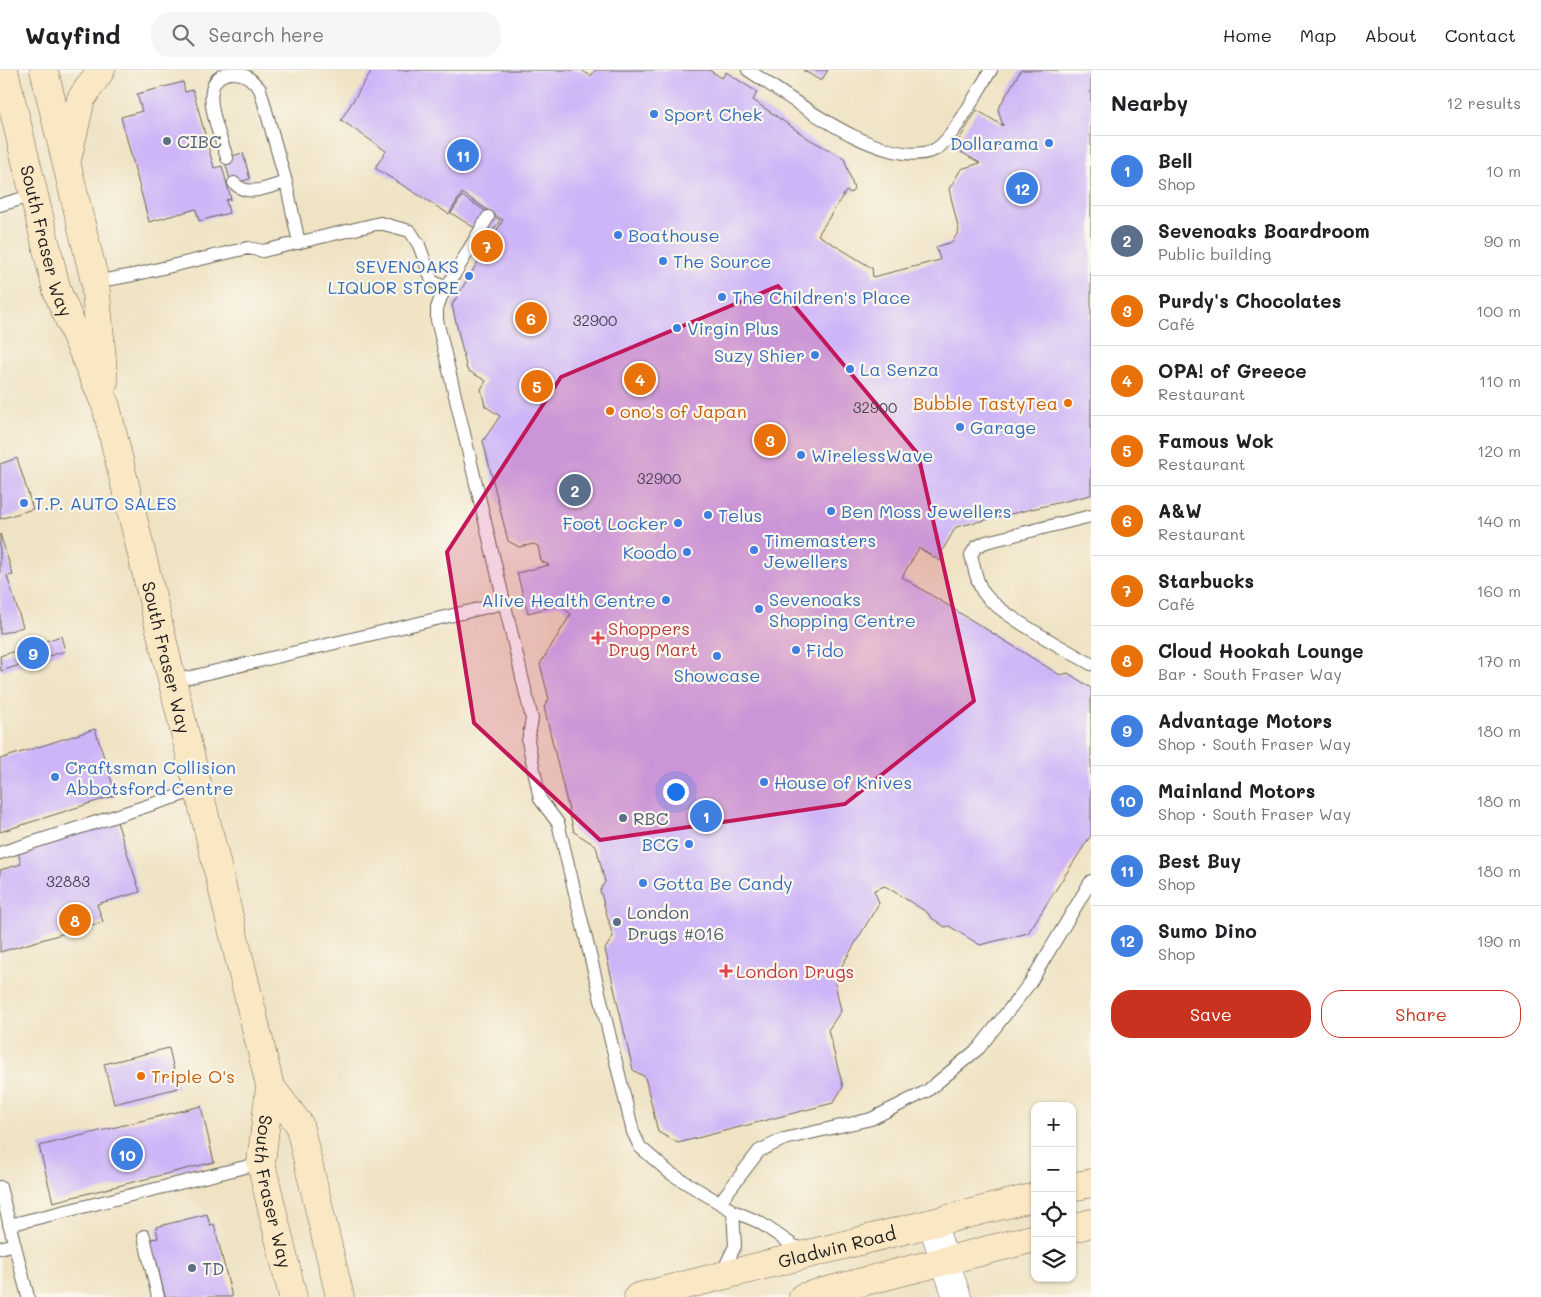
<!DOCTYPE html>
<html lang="en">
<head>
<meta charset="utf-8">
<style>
  body { margin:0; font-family:Mali,sans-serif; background:#f6f6f6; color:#202124 }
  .controls { position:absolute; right:15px; bottom:15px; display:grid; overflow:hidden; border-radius:10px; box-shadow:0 1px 4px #0004 }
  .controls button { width:45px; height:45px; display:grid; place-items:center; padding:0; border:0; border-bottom:1px solid #e0e0e0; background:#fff; color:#202124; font:25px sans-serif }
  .you { position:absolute; left:675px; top:721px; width:18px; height:18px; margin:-12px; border:4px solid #fff; border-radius:50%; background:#1a73e8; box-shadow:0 0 0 8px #1a73e833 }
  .badge { display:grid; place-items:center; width:32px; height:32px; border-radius:50%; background:#c8321e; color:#fff; font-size:16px; font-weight:700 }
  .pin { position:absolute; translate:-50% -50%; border:2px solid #fff; box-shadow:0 1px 5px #0006 }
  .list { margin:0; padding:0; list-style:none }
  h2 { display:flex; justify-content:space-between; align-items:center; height:65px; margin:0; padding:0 20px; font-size:21px }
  h2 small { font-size:16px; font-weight:400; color:#757577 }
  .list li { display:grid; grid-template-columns:32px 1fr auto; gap:15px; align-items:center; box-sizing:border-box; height:70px; padding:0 20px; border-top:1px solid #e0e0e0 }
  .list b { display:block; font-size:19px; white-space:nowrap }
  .list p { margin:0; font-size:16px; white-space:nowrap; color:#757577 }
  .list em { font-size:16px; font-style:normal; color:#757577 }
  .actions { display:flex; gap:10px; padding:15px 20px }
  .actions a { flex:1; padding:11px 0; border:1px solid #c8321e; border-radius:20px; text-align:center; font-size:18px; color:#c8321e }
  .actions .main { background:#c8321e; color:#fff }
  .icon { flex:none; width:28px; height:28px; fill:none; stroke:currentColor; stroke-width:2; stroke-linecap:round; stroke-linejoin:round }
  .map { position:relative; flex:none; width:1091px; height:1227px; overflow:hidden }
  header { display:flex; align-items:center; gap:30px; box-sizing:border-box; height:70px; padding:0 25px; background:#fff; border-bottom:1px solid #e0e0e0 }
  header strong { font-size:24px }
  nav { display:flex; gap:28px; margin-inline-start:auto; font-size:18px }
  .search { width:350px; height:45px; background:#f6f6f6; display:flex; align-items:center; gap:12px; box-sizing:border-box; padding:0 18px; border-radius:20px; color:#757577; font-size:19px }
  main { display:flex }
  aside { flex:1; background:#fff }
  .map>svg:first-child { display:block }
  .building { fill:#ceb5f7 }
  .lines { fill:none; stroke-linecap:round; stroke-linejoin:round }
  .service-casing { stroke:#666257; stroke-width:14 }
  .tertiary-casing { stroke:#666257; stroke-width:29 }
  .secondary-casing { stroke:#666257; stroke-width:29 }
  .service { stroke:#fff; stroke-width:12 }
  .tertiary { stroke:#fff; stroke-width:28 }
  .secondary { stroke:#fae7c3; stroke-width:28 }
  .marked { fill:#c2185b; fill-opacity:0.2; stroke:#c2185b; stroke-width:4; stroke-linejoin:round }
  .shop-dot { fill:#3f7fe0; stroke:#fbf7ec; stroke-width:2 }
  .service-dot { fill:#5c6f8a; stroke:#fbf7ec; stroke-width:2 }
  .food-dot { fill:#e8710a; stroke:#fbf7ec; stroke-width:2 }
  .health-dot { fill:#e0444e; stroke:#fbf7ec; stroke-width:2 }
  .labels { text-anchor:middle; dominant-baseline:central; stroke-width:4.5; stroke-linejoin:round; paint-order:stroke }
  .number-label { font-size:15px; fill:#484253 }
  .shop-label { font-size:18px; fill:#366cbe; stroke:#fbf7ec; text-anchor:start }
  .service-label { font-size:18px; fill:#4e5e75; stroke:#fbf7ec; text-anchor:start }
  .street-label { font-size:18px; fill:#1c1c1c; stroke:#fbf7ec }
  .food-label { font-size:18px; fill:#c56008; stroke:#fbf7ec; text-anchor:start }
  .health-label { font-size:18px; fill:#be3a42; stroke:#fbf7ec; text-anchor:start }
</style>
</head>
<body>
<header>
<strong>Wayfind</strong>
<div class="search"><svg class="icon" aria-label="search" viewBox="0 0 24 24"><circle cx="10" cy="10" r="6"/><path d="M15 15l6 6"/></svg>Search here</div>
<nav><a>Home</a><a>Map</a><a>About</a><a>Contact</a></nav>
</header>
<main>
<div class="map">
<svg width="1091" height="1227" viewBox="0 0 1091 1227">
  <rect width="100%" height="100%" fill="#fbf7ec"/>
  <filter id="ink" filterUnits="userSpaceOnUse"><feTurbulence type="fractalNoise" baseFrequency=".02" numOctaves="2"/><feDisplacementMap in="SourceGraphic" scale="10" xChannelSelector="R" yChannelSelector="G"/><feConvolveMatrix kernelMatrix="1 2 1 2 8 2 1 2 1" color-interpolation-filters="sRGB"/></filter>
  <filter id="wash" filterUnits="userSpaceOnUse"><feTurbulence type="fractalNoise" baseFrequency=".0096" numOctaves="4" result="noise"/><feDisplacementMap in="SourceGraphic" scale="20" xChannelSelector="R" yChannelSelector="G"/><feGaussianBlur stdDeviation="1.12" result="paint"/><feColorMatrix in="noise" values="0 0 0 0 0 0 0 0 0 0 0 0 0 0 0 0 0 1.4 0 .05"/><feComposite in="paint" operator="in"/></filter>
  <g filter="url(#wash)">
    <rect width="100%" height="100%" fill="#efe3c4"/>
    <g id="blocks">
      <path class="building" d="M372 0H581L591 6 595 0H709L722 8 726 2 757 22 753 30 809 69 844 88 854 119 851 123 846 121 818 165 872 198 873 207 940 190 936 177 952 172 959 161 949 119 961 99 980 93 954 78 977 40 1003 56 998 39 1021 0H1091V425L956 457 942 481 943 487 940 491 919 478 902 507 1060 605 1068 603 1091 618V765L1028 863 980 875 949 856 945 857 930 847 928 843 885 816 874 820 879 833 834 909 841 941 828 960 843 1017 833 1033 678 1073 658 1062 645 1007 633 1000 605 879 613 867 600 820 605 812 596 776 574 762 544 637 549 629 540 594 571 544 560 535 528 543 517 503 549 495 541 491 538 476 534 474 519 477 508 471 483 371 500 346 485 336 481 319 486 311 467 300 452 235 503 150 462 123 449 144 375 98 386 81 341 50Z
        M803 0H828L821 11Z
        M183 12 185 22 193 20 214 98 222 96 231 129 226 130 229 143 199 151 196 139 149 152 121 47 142 41 137 24Z
        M243 83 250 109 231 114 224 88Z
        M462 126 500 150 489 167 451 143Z
        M17 388 33 439 0 449V394Z
        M0 464 13 505 7 506 23 557 0 564Z
        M61 566 65 581 1 601 0 586Z
        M95 659 116 725 0 762V689Z
        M117 752 140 822 97 834 103 852 0 882V800L21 794 18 782Z
        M169 978 178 1018 114 1034 104 994Z
        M201 1036 214 1092 53 1132 39 1076Z
        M207 1144 210 1155 214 1154 232 1227H165L151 1169 158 1168 156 1157Z"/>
    </g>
  </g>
  <g filter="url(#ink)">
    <use href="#blocks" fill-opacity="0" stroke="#666257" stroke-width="1"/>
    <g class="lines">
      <g class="service-casing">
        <path id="service" d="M748 0C790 27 884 101 934 80 952 72 979 18 991 0
          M227 88C221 67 193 7 231 3 245 2 251 9 260 19L286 112 299 173
          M234 113C248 128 268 117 286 112
          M0 135 34 125
          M488 147 441 227 437 238V250L532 649 528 671 540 729 558 753 633 1062 640 1077 670 1103 733 1141 759 1152 794 1176 806 1179
          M95 212 133 205 248 178 263 181 380 153 410 161 419 175 432 211 446 218
          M1091 446 986 472 976 477 971 485C974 497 976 511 983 522 998 544 1065 579 1091 594
          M174 611 504 533
          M0 783 200 719
          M0 1117 28 1227
          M720 1132 759 1081 784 1069 871 1049 927 1021 979 978 1030 913 1091 811
          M9 1155 261 1093
          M144 1166 158 1227
          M0 1178 14 1174
          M721 1205 735 1176 733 1141"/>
      </g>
      <g class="tertiary-casing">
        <path id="tertiary" d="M932 1153 957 1227"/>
      </g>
      <g class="secondary-casing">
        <g id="secondary">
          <path id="s1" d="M4 0 57 221 106 336 270 1016 261 1093 293 1227"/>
          <path d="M44 0 95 212 104 312"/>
          <path d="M68 86 81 29 101 0"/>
          <path d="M270 1016 299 1054 340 1227"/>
          <path d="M1072 1117 1091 1113"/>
          <path d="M1072 1159 1091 1153"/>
          <path id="s2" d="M638 1227 1035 1127"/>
          <path d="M803 1227 1035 1168"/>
        </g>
      </g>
      <use href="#service" class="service"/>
      <use href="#tertiary" class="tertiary"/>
      <use href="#secondary" class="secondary"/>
    </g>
  </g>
  <path class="marked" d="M778 216 918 384 974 631 845 734 600 770 474 653 447 482 561 307Z"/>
  <g class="shop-dot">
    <circle cx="654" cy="44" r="5"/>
    <circle cx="1049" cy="73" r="5"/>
    <circle cx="618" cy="165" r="5"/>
    <circle cx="663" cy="191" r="5"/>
    <circle cx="469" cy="206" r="5"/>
    <circle cx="722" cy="227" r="5"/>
    <circle cx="677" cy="258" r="5"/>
    <circle cx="815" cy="285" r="5"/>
    <circle cx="850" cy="299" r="5"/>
    <circle cx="960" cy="357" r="5"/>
    <circle cx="801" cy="385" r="5"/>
    <circle cx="24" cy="433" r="5"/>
    <circle cx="831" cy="441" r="5"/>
    <circle cx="708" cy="445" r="5"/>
    <circle cx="678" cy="453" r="5"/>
    <circle cx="754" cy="480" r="5"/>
    <circle cx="687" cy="482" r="5"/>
    <circle cx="666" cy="530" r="5"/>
    <circle cx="759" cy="539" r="5"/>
    <circle cx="796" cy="580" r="5"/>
    <circle cx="717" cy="586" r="5"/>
    <circle cx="55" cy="707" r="5"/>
    <circle cx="764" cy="712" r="5"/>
    <circle cx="689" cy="774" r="5"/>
    <circle cx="643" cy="813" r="5"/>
  </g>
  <g class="service-dot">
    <circle cx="167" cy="71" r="5"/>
    <circle cx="623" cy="748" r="5"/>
    <circle cx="617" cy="852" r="5"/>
    <circle cx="192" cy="1198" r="5"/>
  </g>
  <g class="food-dot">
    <circle cx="1068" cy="333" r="5"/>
    <circle cx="610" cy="341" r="5"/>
    <circle cx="141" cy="1006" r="5"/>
  </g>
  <g class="health-dot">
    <path d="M595.5 560.5h5v5h5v5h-5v5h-5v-5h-5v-5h5z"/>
    <path d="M723.5 893.5h5v5h5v5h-5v5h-5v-5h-5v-5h5z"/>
  </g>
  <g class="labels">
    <g class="number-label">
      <text x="595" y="250">32900</text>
      <text x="875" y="337">32900</text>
      <text x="659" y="408">32900</text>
      <text x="68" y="811">32883</text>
    </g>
    <g class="shop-label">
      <text x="664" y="44">Sport Chek</text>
      <text x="1039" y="73" text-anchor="end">Dollarama</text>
      <text x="628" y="165">Boathouse</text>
      <text x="673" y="191">The Source</text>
      <text x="459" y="196" text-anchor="end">SEVENOAKS<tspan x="459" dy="21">LIQUOR STORE</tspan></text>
      <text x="732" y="227">The Children's Place</text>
      <text x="687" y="258">Virgin Plus</text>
      <text x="805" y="285" text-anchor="end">Suzy Shier</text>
      <text x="860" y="299">La Senza</text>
      <text x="970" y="357">Garage</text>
      <text x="811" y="385">WirelessWave</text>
      <text x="34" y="433">T.P. AUTO SALES</text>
      <text x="841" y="441">Ben Moss Jewellers</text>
      <text x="718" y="445">Telus</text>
      <text x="668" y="453" text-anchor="end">Foot Locker</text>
      <text x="764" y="470">Timemasters<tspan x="764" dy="21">Jewellers</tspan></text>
      <text x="677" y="482" text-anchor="end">Koodo</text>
      <text x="769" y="529">Sevenoaks<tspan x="769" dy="21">Shopping Centre</tspan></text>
      <text x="656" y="530" text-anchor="end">Alive Health Centre</text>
      <text x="806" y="580">Fido</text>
      <text x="717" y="605" text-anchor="middle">Showcase</text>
      <text x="65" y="697">Craftsman Collision<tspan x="65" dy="21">Abbotsford Centre</tspan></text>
      <text x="774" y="712">House of Knives</text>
      <text x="679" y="774" text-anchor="end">BCG</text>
      <text x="653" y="813">Gotta Be Candy</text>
    </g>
    <g class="service-label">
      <text x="177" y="71">CIBC</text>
      <text x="633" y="748">RBC</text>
      <text x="627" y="842">London<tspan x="627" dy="21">Drugs #016</tspan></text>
      <text x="202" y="1198">TD</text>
    </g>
    <g class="street-label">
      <text stroke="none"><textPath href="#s1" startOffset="176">South Fraser Way</textPath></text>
      <text stroke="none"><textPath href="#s1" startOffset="611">South Fraser Way</textPath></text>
      <text stroke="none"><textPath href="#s1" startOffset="1159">South Fraser Way</textPath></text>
      <text stroke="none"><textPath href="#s2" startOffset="205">Gladwin Road</textPath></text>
    </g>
    <g class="food-label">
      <text x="1058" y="333" text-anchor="end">Bubble TastyTea</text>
      <text x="620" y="341">ono's of Japan</text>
      <text x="151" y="1006">Triple O's</text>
    </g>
    <g class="health-label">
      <text x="608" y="558">Shoppers<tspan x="608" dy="21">Drug Mart</tspan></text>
      <text x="736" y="901">London Drugs</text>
    </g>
  </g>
</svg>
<div class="controls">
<button>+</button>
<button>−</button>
<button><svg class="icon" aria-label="locate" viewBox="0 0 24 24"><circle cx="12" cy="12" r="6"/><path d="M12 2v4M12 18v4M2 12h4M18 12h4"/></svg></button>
<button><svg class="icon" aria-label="layers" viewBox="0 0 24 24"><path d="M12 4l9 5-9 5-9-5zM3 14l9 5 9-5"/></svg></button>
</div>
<div class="you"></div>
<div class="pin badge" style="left:706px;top:746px;background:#3f7fe0">1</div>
<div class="pin badge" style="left:575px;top:420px;background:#5c6f8a">2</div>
<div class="pin badge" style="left:770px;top:370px;background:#e8710a">3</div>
<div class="pin badge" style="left:640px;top:309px;background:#e8710a">4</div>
<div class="pin badge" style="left:537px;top:316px;background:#e8710a">5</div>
<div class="pin badge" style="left:531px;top:248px;background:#e8710a">6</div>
<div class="pin badge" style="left:487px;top:176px;background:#e8710a">7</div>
<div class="pin badge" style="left:75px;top:850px;background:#e8710a">8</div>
<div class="pin badge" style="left:33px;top:583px;background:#3f7fe0">9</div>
<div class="pin badge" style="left:127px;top:1084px;background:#3f7fe0">10</div>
<div class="pin badge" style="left:463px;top:85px;background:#3f7fe0">11</div>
<div class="pin badge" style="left:1022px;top:118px;background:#3f7fe0">12</div>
</div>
<aside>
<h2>Nearby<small>12 results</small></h2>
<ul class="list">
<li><span class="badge" style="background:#3f7fe0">1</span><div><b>Bell</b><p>Shop</p></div><em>10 m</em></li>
<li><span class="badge" style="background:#5c6f8a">2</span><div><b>Sevenoaks Boardroom</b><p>Public building</p></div><em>90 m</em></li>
<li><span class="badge" style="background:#e8710a">3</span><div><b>Purdy's Chocolates</b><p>Café</p></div><em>100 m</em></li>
<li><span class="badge" style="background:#e8710a">4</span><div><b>OPA! of Greece</b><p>Restaurant</p></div><em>110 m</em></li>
<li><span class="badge" style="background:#e8710a">5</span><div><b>Famous Wok</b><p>Restaurant</p></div><em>120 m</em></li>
<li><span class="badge" style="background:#e8710a">6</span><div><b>A&amp;W</b><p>Restaurant</p></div><em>140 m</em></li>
<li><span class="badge" style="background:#e8710a">7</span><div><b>Starbucks</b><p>Café</p></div><em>160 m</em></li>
<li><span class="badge" style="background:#e8710a">8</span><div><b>Cloud Hookah Lounge</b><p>Bar · South Fraser Way</p></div><em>170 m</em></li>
<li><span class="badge" style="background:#3f7fe0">9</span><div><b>Advantage Motors</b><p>Shop · South Fraser Way</p></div><em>180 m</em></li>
<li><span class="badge" style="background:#3f7fe0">10</span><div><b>Mainland Motors</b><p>Shop · South Fraser Way</p></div><em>180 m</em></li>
<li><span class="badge" style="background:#3f7fe0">11</span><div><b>Best Buy</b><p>Shop</p></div><em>180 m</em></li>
<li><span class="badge" style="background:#3f7fe0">12</span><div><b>Sumo Dino</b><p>Shop</p></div><em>190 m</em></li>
</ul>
<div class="actions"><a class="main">Save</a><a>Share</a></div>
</aside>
</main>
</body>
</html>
